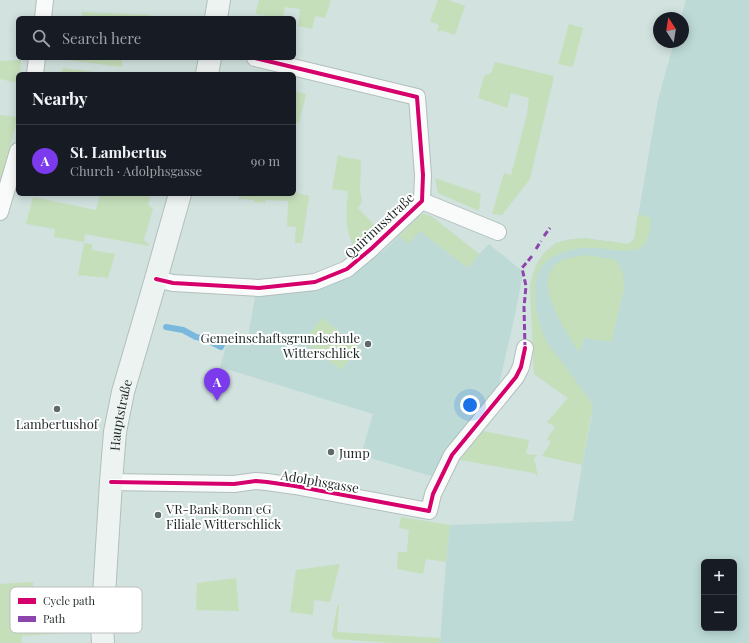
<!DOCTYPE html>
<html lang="en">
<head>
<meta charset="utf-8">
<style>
  body { margin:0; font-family:"Playfair Display",serif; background:#20242c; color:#f1f3f6 }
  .controls { position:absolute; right:12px; bottom:12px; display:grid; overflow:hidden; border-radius:6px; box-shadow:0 2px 10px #0003 }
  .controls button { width:36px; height:36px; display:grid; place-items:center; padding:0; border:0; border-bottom:1px solid #363941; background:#171b24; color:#f1f3f6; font:20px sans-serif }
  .compass { position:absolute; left:653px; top:12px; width:36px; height:36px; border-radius:50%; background:#171b24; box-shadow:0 2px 10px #0003; rotate:348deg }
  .you { position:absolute; left:470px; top:405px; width:14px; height:14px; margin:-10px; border:3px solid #fff; border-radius:50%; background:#1a73e8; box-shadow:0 0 0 6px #1a73e833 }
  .badge { display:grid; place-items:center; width:26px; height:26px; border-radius:50%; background:#7c3aed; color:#fff; font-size:13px; font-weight:700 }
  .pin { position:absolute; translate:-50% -33px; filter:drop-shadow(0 1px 2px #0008) }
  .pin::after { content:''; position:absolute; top:21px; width:14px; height:12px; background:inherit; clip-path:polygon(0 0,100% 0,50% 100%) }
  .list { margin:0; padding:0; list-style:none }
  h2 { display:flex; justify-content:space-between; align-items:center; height:52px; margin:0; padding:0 16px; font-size:17px }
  h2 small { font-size:13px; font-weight:400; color:#9ea1a6 }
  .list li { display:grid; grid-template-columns:26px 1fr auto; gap:12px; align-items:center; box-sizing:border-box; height:72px; padding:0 16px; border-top:1px solid #363941 }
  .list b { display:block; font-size:15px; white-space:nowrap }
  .list p { margin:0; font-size:13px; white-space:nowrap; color:#9ea1a6 }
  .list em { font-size:13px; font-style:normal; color:#9ea1a6 }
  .icon { flex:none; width:22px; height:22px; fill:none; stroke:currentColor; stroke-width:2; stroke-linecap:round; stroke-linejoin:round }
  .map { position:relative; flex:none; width:749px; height:643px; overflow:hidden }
  .search { position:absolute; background:#171b24; box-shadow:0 2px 10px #0003; left:16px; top:16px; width:280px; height:44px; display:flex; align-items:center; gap:10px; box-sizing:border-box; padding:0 14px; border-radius:6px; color:#9ea1a6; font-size:15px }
  .panel { position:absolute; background:#171b24; box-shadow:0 2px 10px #0003; left:16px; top:72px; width:280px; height:124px; border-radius:6px }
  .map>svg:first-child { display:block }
  .built { fill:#bddad6; fill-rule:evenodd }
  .green { fill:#c6dfbb }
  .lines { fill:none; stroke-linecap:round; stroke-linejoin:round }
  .stream { stroke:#7ab8de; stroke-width:6 }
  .street-casing { stroke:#b2bfbd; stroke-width:18 }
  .secondary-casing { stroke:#b2bfbd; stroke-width:24 }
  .street { stroke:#f8fbfa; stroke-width:16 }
  .secondary { stroke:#edf3f1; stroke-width:22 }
  .quiet { stroke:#8e44ad; stroke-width:3; stroke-dasharray:6 3; stroke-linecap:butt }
  .cycleway-casing { stroke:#fff; stroke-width:6 }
  .cycleway { stroke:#d6006c; stroke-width:4 }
  .poi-dot { fill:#5d6a67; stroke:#fff; stroke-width:1.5 }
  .labels { text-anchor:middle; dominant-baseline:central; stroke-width:4; stroke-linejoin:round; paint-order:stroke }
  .street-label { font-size:13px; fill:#1e2927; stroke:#fff }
  .poi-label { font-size:13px; fill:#1e2927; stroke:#fff; text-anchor:start }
  .key { fill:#fff; stroke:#bcbfbe; stroke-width:1 }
  .key-label { font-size:11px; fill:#1e2927 }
</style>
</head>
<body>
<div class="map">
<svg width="749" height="643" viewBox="0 0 749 643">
  <rect width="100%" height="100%" fill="#d1e2df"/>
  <path class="built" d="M686 0H749V643H440L446 562 450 525 573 521 582 465 592 415 534 374 530 285 536 265 544 253 556 243 567 240 584 238 628 244 634 240 658 100 674 42H683V18H681ZM704 562H734V628H704Z
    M424 214 431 216 479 254 489 244 521 270 522 279 513 324 499 384 495 392 462 431 431 476 361 455 373 414 220 367 226 346 232 340 247 342 256 292 360 268 386 249 420 215Z"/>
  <path class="green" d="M259 0H331L325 18 315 16 312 29 298 26 300 9 285 7 283 18H275L256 14 257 5H258Z
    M438 0H448L465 6 455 35 440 30 439 32 437 31 439 25 430 21Z
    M82 12 150 15V18H82Z
    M569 24 583 28 573 67 558 64Z
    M51 58H122V67Z
    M21 60 20 74H18V83L0 79V61Z
    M495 62 554 76 530 179 502 215 492 214 504 173 511 175 527 114 529 98 511 93 507 108 478 98 484 76 491 73Z
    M63 68 113 74H61Z
    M294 91 306 94 299 123 294 122Z
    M0 115 18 117 0 183Z
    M338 155 343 157 361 160 360 190 362 201 358 208 377 228 354 248C345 230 346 211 348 191L332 189Z
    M435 178 481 194 479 211 438 193Z
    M294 192 309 196 302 243H295L296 227 287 226 288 201 265 200V203L254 202V200L239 199V194H294Z
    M100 194H139L150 197 148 205 153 209 144 240 149 244V246L85 234 84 242 54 237 55 229 26 224 33 197 96 210Z
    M424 214 431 216 479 254 468 268 420 231 408 244 399 236 420 215Z
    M638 214 651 218C650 228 650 243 640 248 624 255 599 245 580 248 565 250 543 258 538 273 531 293 536 319 545 338 548 345 554 352 559 358 570 374 582 389 593 405L582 465 542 456 551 442 547 439 555 427 547 422 568 398 534 374 530 285 536 265 544 253 556 243 567 240 584 238 628 244 634 240Z
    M84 243 92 244V250L115 254 108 278 78 275Z
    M587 255 616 260 623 274 624 290 611 342 584 338 579 352C566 331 525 274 565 259 572 257 580 256 587 255Z
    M322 318 359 347 341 370 304 341Z
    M483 431 529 440 526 454 538 455 534 458 538 477 534 473 460 460Z
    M401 517 450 525 446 562 426 559 423 574 397 569 398 552H407L409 530 399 528Z
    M340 564 330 602 314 600 313 615 290 612 296 570Z
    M236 578 239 611 196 610 197 583Z
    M33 582V611L67 610V633L22 636V643H0V584Z
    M339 604 337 632 440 638V643H392L334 639 332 635 337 607Z"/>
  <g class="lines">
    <path class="stream" d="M166 327 183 330 196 337 211 340 213 343 221 347 223 343 221 340 218 339 211 340"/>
    <g class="street-casing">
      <path id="street" d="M43 18 45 0
        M35 74 37 58
        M422 201 498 232
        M0 212 18 151
        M156 279 173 283 259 288 315 282 347 269 372 248 422 201 423 175 417 97 255 58
        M111 482 234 484 256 481 267 482 295 486 429 511 433 494 452 455 516 377 521 367 525 348"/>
    </g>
    <g class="secondary-casing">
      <g id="secondary">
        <path d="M216 18 219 0"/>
        <path d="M207 74 210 58"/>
        <path id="s1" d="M103 643 102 627 111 482 115 432 123 392 156 279 180 194"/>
      </g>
    </g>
    <use href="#street" class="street"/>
    <use href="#secondary" class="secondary"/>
    <path class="quiet" d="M544 236 550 228
      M536 249 541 241
      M525 348 524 307 526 286 522 268 532 256"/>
    <g class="cycleway-casing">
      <path id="cycleway" d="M156 279 173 283 259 288 315 282 347 269 372 248 422 201 423 175 417 97 255 58
        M111 482 234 484 256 481 267 482 295 486 429 511 433 494 452 455 516 377 521 367 525 348"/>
    </g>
    <use href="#cycleway" class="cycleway"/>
  </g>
  <g class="poi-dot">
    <circle cx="368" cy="344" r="4"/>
    <circle cx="57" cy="409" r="4"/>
    <circle cx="331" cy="452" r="4"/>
    <circle cx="158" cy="515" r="4"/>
  </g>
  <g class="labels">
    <g class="street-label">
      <text transform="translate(379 225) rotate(-43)">Quirinusstraße</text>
      <text stroke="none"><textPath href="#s1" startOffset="229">Hauptstraße</textPath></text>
      <text transform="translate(320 481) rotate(10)">Adolphsgasse</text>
    </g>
    <g class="poi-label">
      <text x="360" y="337" text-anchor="end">Gemeinschaftsgrundschule<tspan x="360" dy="15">Witterschlick</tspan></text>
      <text x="57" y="423" text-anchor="middle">Lambertushof</text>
      <text x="339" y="452">Jump</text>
      <text x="166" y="508">VR-Bank Bonn eG<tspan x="166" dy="15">Filiale Witterschlick</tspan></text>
    </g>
  </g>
  <rect x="10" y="587" width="132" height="46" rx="6" class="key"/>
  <rect x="18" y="598" width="18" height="6" fill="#d6006c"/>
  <rect x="18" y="616" width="18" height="6" fill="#8e44ad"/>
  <g class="key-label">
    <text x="43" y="605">Cycle path</text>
    <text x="43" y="623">Path</text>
  </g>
</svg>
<div class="controls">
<button>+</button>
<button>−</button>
</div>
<svg class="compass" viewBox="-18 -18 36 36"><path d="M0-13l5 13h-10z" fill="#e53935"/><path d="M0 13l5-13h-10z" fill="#9ea1a6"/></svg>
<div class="you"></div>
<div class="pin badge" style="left:217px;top:401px">A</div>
<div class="search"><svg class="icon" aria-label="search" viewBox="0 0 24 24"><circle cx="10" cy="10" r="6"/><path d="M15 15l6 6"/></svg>Search here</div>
<section class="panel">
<h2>Nearby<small></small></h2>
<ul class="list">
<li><span class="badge">A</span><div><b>St. Lambertus</b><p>Church · Adolphsgasse</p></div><em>90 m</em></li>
</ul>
</section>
</div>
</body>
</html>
